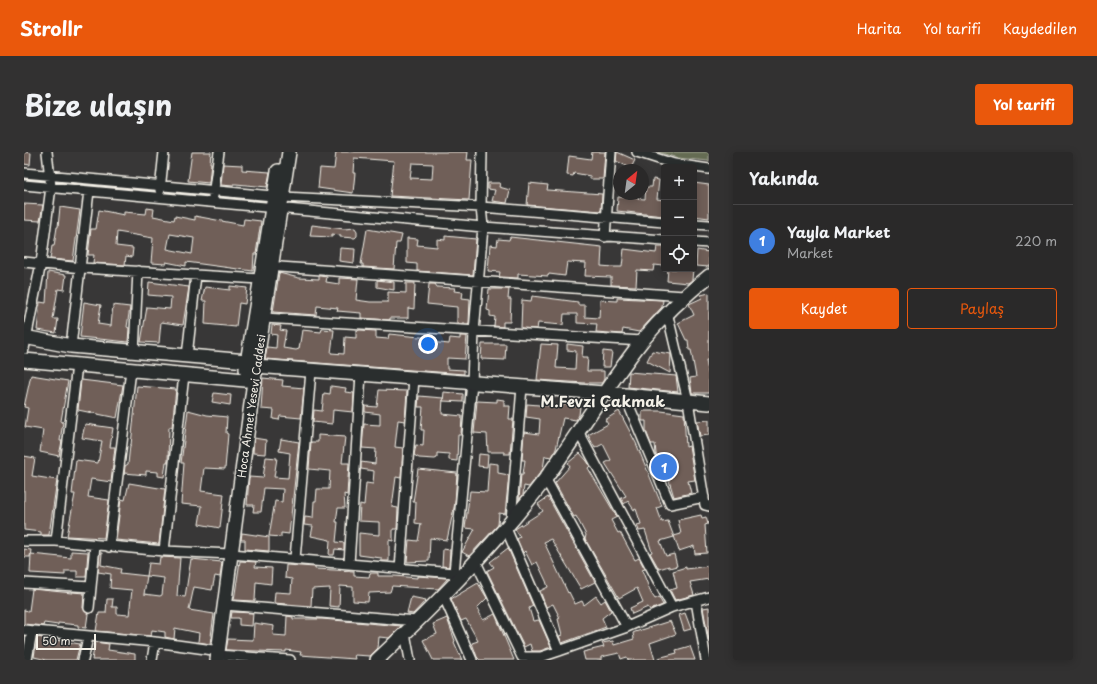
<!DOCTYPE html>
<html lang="tr">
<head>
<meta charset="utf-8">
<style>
  body { margin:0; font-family:"Playpen Sans",sans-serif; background:#323131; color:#f1f3f6 }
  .controls { position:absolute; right:12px; top:12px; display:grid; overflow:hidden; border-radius:4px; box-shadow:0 2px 10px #0003 }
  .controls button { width:36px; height:36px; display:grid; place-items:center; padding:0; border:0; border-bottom:1px solid #464546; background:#2a2929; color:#f1f3f6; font:20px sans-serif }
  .compass { position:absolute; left:589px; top:12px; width:36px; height:36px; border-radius:50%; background:#2a2929; box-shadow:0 2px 10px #0003; rotate:29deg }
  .scale { position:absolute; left:12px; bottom:10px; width:60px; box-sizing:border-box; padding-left:4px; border:2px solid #f4f1e8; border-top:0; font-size:11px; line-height:14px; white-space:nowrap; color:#f4f1e8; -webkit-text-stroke:3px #2a2d2e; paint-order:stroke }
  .you { position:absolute; left:404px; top:192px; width:14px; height:14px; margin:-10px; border:3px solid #fff; border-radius:50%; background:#1a73e8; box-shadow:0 0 0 6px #1a73e833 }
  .badge { display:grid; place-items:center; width:26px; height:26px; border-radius:50%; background:#ea580c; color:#fff; font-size:13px; font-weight:700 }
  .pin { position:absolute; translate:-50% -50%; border:2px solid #fff; box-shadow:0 1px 4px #0006 }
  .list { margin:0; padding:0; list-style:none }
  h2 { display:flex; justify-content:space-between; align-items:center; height:52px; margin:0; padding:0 16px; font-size:17px }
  h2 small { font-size:13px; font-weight:400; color:#a5a6a8 }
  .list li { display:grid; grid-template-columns:26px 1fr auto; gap:12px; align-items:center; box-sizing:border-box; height:72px; padding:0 16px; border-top:1px solid #464546 }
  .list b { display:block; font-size:15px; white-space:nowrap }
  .list p { margin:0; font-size:13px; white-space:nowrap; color:#a5a6a8 }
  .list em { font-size:13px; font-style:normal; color:#a5a6a8 }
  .actions { display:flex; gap:8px; padding:12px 16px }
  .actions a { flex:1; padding:9px 0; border:1px solid #ea580c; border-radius:4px; text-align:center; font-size:14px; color:#ea580c }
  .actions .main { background:#ea580c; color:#fff }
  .icon { flex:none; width:22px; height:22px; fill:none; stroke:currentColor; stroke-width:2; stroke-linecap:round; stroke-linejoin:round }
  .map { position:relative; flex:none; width:685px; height:508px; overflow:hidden; border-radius:4px }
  header { display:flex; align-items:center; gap:24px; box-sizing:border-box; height:56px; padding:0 20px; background:#ea580c; color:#fff }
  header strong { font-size:19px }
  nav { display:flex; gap:22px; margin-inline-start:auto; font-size:14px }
  .intro { display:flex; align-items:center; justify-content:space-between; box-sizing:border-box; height:96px; padding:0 24px }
  h1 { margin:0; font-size:28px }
  .button { padding:10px 18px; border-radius:4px; background:#ea580c; color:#fff; font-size:14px; font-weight:700 }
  main { display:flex; gap:24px; padding:0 24px }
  aside { flex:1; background:#2a2929; border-radius:4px; box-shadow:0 2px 10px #0003 }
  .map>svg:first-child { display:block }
  .green { fill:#656c52; stroke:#acae9d }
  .building { fill:#705e59; stroke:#f4f1e8; fill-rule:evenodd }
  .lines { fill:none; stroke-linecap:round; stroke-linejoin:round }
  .street-casing { stroke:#f4f1e8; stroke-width:12 }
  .secondary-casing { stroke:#f4f1e8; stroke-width:16 }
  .street { stroke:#2a2d2e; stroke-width:9 }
  .secondary { stroke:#2a2d2e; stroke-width:13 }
  .labels { text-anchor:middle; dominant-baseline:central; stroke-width:3; stroke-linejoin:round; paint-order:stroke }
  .street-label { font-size:11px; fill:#f4f1e8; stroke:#2a2d2e }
  .district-label { font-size:15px; font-weight:bold; fill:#f4f1e8; stroke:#2a2d2e }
</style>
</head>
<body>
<header>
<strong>Strollr</strong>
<nav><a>Harita</a><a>Yol tarifi</a><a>Kaydedilen</a></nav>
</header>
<div class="intro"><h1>Bize ulaşın</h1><a class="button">Yol tarifi</a></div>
<main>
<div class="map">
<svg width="685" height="508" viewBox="0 0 685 508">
  <rect width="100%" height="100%" fill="#383737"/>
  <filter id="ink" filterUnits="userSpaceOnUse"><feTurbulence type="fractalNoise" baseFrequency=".025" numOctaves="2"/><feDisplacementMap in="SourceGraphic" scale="8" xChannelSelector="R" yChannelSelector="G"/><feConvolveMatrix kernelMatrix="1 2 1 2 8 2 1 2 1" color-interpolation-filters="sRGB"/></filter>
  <g filter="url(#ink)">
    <path class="green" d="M634 0H685V9L654 6Z"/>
    <path class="building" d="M0 0 7 1 6 13 0 12Z
      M168 0H187L186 11H187L185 31 164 29Z
      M312 0H444L443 8H448L445 48 366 44 370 9 330 6 329 21H331L329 41 294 36 296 16 310 17ZM388 11 409 12 408 27 386 26Z
      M568 0H581L579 27H566V24L550 21 549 24 543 23 545 4 567 7Z
      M593 0 611 8 607 16 592 9Z
      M199 12 218 13V18L246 20 243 35 212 32H209V34L197 33Z
      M629 27 635 28 633 47 640 48V64L593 59 594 45 621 47 622 35H628Z
      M464 31H476L475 35 486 38 483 51 468 49 471 38 464 37Z
      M505 31 524 33 523 38 578 42 577 59 503 53Z
      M670 31 685 33V66L670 64Z
      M0 52 19 53 16 69 0 68Z
      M36 55 56 58 49 109 26 107 28 94H30L33 75H34Z
      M123 56 130 57 129 64 150 68 151 64 171 68V64L219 73 220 67 237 69 232 102H230L229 119 162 110V114L142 110V112L127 111 129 86 93 80 92 94 109 96 108 105 102 104 101 113 69 111 70 103H64L67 77H72L75 58 100 63V60L122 62ZM146 82 170 86 168 102 143 97Z
      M288 73 320 77 331 76 333 79V84L331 86 316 85V83L308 82V85L286 84Z
      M343 77 378 83 376 91H372L370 117 339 115V112H337Z
      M421 84 452 87 449 123 393 119V112L383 111V86L394 87 393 93 413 95V87L421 88Z
      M486 85 578 95 577 114 589 115H598L600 97 632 101 633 95H640V114L630 113 629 119 613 118 612 134 587 133V125L561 124 562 111 543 110 541 124 525 122 524 124 494 122V126L475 125 476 120 464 119 466 93 473 94 474 87 485 88Z
      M316 96 331 97 330 111 315 109Z
      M673 98 685 100V115L672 114Z
      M644 117H669L668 128 664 131 643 129Z
      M24 120 42 123 40 138 34 137 29 167H34L32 181 13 178 16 150 22 151Z
      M255 121 275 126 295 127V124H297L303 125 302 130 315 132V126L334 127 332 148 346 150H364V140L382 141V131H391L390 157 384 156V166H366V168L337 166V161L313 159 314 156 293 154 292 163 249 160Z
      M353 128 370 130V138L353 135Z
      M125 130 165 135 159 173 137 170 135 191 117 190 123 155 146 157 147 145 124 143Z
      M405 132H411L413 135 431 136 430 139 439 140 438 146 446 147 445 172H433V155L403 152Z
      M206 134 223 136 221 152 215 151 212 175 181 172 182 149H178L181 135 206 138Z
      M465 137H485L484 147H487L486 170H479V175L470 174 471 165 466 164V159L463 158Z
      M685 141V208H682L685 226V241H668L666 226 672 225 667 198H665L664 188H662L654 171 670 163 665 152 678 146 677 143Z
      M508 144 554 150V153H561V165L575 166 576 148 593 149V146L639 148 638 155 615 180 599 177 598 182 572 180 573 172 553 171V162H540L539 173 514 171 513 177 497 176 498 148 507 149Z
      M60 150 77 153 74 172 87 174 89 153 106 155 103 175 105 176 104 190 56 185Z
      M248 173 257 174 256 178 262 179 259 196 272 198 275 197 278 178 297 180 298 177 310 178 307 201 320 202 321 185 332 186V179L336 178 352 179V186L364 187 365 182 406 186 405 190 425 192 426 186 436 187V184H443L441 207 423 206V217L440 218V222L241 207 243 195 252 196 253 183 247 182Z
      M458 192H482L481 208 457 207Z
      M517 192 534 193 532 216 551 217 552 199 543 198V192L559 194 558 205H564L563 219H580V227L578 231H561L513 228Z
      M579 199 588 200 586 215H578Z
      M628 199 647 202 646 221 623 209Z
      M605 220 652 224 654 240 604 235Z
      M7 223 44 229 37 269 39 270 36 289H38L35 304 16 300 19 278 1 275 4 256 0 255Z
      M239 226 259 228 258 234 280 236 277 266 256 264 255 268 249 267 250 258 237 257Z
      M57 228 99 233 93 266 54 258Z
      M113 234 152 237 148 275H145L144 310H142L140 325 134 324V320L122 319V323L100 321V323L101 314 104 312 106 293H107Z
      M307 234 322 236 321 240 330 241 329 260 309 258 308 272 289 270 290 258 298 259 300 241 306 242Z
      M355 238 383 239 381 269 374 268 371 295 379 296 377 326 372 325 368 355 374 356 373 377H369V389L365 388V409H357V406L335 403V381L355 383V370L335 369 336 352 340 353 342 331 349 332 350 319 337 317V310L351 312 352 297 338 296 340 272 356 273V262L341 260V254L353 255Z
      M420 240 439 242V250L419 249Z
      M190 241 207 243 206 253 188 250Z
      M395 244 419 246 418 262 438 264 437 283H434L433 309 425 308V302L413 301V306L411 307 395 306 390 303 392 293 399 294 400 278H397L399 255H394Z
      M473 247 480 248V254H486L485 267H489L486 302H480V300H464L463 282 450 281 453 249 473 250Z
      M503 252 539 255V252L556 255 555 263 552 268 539 266 532 297 528 305 521 304 519 317 505 335 500 334 499 343 495 348 497 322H499L501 308H498L500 280 515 282 516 267 502 265Z
      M164 258 183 263 203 265 202 281 204 282 201 317 180 316 177 339 200 342 196 376 175 372 178 354 157 352 160 311H157Z
      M595 259 612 291 638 354 633 356 638 370 644 369 650 385 636 389 642 404 650 402 653 414 645 416V414L635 417 626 401 628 400 621 378 615 379 613 373 617 372 612 357 610 358 604 349 600 352 597 346 602 344 581 311 587 308 579 292 571 296 564 283 584 272 581 268Z
      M618 259H637L660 262 662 295 665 294 671 328 664 329 667 341 650 345 643 322 640 323 632 302 631 292H627L622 279V269H618Z
      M685 268V283L676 284 673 269Z
      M61 272 89 276 86 295H91L87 330 67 327 64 345 85 348 80 386 43 384 51 342H48L52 308 74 311 78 289 58 286Z
      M294 283 321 285 318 311H325L323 343 320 342 321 356H314L312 370H314L312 390 320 391V398L311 397 310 403H305L306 388 287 384 289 374 280 373 281 365 289 366 290 349H292L293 337H305L306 319 285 317 287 290H294Z
      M230 286 242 288 241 302 229 301Z
      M257 287 275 290 265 382 257 381V385L245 384 251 349 258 350 259 337 240 336 237 360H229L230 353H223L225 325 239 326 242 305 253 306 250 325 264 326 266 301 255 299Z
      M556 301 563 309 566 314 564 316 593 365 587 368 594 381 596 380 611 408 615 406 621 417 618 418 627 441 631 447 635 445 639 453 626 458 624 455 608 462 606 456 619 450 613 436 595 446 561 387 562 383 552 364 550 365 531 331 546 314 544 311Z
      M455 302 464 303 463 315 454 314Z
      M0 304 11 306 8 324 33 328 25 383H17V380L0 378Z
      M465 311 474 312V321L485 323 481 362 475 361 474 373 445 404 438 400 451 377 441 376 446 339 463 340Z
      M394 317 433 321 431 351 423 388 406 386 405 409 383 410 385 388 394 389 397 372 391 371 392 350H389Z
      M105 331 141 337 135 392 92 388 97 347 101 348Z
      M524 345 571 430 557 437 527 387 520 390 544 441 545 440 551 452 558 449 560 453 572 444 577 451 581 448 587 459 578 466 582 475 538 491 535 484 538 483 534 467 536 466 529 452 522 455 516 439 524 435 522 429 513 410 508 413 501 399 499 401 493 387 496 385 491 377 519 359 514 352Z
      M677 363 678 366 682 365 684 372 681 373 683 401 671 402 670 394 655 399 650 384 657 382 654 368Z
      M218 381 245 385V399L221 397V388H217Z
      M484 396 509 454 505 456 509 469 515 468 527 495 516 499H508L506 492 500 495 463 419 470 415 466 410Z
      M0 397 7 398 6 405H0Z
      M419 397 426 398 425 415 418 414Z
      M47 399 64 400 62 425H53V419H41V423L6 421 7 402 47 406Z
      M76 401H78L77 413 97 417 96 421 123 424 120 442 136 444 138 443 140 426 123 424 125 411 135 412 136 405 156 406 153 444 161 445 167 407 198 410 196 425 191 424 188 438 170 435 165 458 190 462 186 492 174 490 175 481 151 476 150 487 141 485V480L128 478 127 484 72 479 75 461H82L83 447H89L88 455H93V462L105 463 108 438 86 436 87 422 74 420Z
      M216 409 232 410 231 415 248 416 247 432 232 430 231 449 210 448Z
      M262 413 291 415V417L330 419V424L345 425 346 421H354V424H371L393 426V424L424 426 414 437 368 434 366 440 345 441 344 450 329 449V435L316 434 315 455 305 454 306 436 288 437 287 454 250 451 251 440 267 441 268 427 261 426Z
      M685 414V427L666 430 670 443 651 448 646 438 653 436 649 419 662 415V417Z
      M454 431 463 446 453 456 459 468 471 462 490 508H456L453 505 448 491 454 489 442 467 437 469 427 447Z
      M8 437 48 441V440L60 441 59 456 64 462 62 476 54 475V473L34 471V473L20 471 19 474 0 472V458L5 459Z
      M387 445 402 448 389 462 383 461Z
      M685 455V489L679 456Z
      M208 460 229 461 228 474 215 473V466H207Z
      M661 461 667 477 660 479 655 463Z
      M263 464 269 465V467H298L377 474 365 486 355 485 354 496 346 504 330 503 331 507 276 503 277 500 262 498V500L202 498 204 487 229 488 230 471 250 474 249 483 262 484Z
      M423 466 431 489 430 490 438 508H409L399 488 413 482 409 472Z
      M646 469 652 482 626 491 631 508H604L603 505 597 507 595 501 577 505V508H561L559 500 580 495 578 491 589 489 590 493 610 487 609 481 611 480Z
      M13 485 56 492 52 508H23L10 505Z
      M71 490 85 492 84 498 111 502V508H68Z
      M666 494 671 508H635L634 506 653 501 652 498Z"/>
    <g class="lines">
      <g class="street-casing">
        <path id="street" d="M613 0 650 12 685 17
          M0 21 259 45 457 55 640 70
          M0 33 459 75 640 88
          M136 38 140 0
          M189 44 195 0
          M670 72 685 73
          M581 85 587 0
          M670 90 685 91
          M0 110 58 116 236 127
          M242 114 660 144
          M643 160 664 249 681 353 685 354
          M240 166 618 189
          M47 194 65 39
          M0 197 17 111 27 35 23 0
          M110 200 114 119
          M163 204 172 123
          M601 244 646 352 680 345
          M554 279 648 455
          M521 326 603 475
          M487 368 498 235
          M481 374 535 499
          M0 389H32L140 399 207 402 430 421 431 430
          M32 389 53 213
          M85 395 107 218
          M140 399 160 223
          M271 407 287 219
          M451 408 498 505H517L535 499 603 475 648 455 685 445
          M325 412 337 222
          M376 417 390 226
          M430 421 448 230 450 180 459 75 457 55 458 0
          M0 431 67 435
          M419 443 448 508
          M672 449 682 508
          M201 453 393 469
          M65 456 71 393
          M0 478 131 490 189 498 194 503 266 508
          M381 481 386 508
          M3 508 8 479
          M59 508 64 485
          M128 508 131 490"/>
      </g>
      <g class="secondary-casing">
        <path id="secondary" d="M0 185 47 194 223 209
          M0 208 221 228
          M232 214 580 241 685 251
          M222 217 254 19
          M193 508 232 214 265 0
          M353 508C412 452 473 391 522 326 555 281 583 233 618 189 638 165 660 144 685 124"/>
      </g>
      <use href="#street" class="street"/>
      <use href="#secondary" class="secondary"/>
    </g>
  </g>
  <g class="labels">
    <g class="street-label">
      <text transform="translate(227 254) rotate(-82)">Hoca Ahmet Yesevi Caddesi</text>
    </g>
    <g class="district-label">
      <text x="579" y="248">M.Fevzi Çakmak</text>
    </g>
  </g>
</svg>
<div class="controls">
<button>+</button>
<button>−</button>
<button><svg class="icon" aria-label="locate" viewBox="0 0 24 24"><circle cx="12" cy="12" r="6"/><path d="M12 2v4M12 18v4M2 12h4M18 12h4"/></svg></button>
</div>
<svg class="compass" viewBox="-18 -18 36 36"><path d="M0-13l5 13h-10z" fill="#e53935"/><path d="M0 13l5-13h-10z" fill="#a5a6a8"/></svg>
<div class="scale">50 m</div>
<div class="you"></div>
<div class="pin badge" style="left:640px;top:315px;background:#3f7fe0">1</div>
</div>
<aside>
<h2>Yakında<small></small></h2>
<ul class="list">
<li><span class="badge" style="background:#3f7fe0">1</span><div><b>Yayla Market</b><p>Market</p></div><em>220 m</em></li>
</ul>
<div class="actions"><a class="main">Kaydet</a><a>Paylaş</a></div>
</aside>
</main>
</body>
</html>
